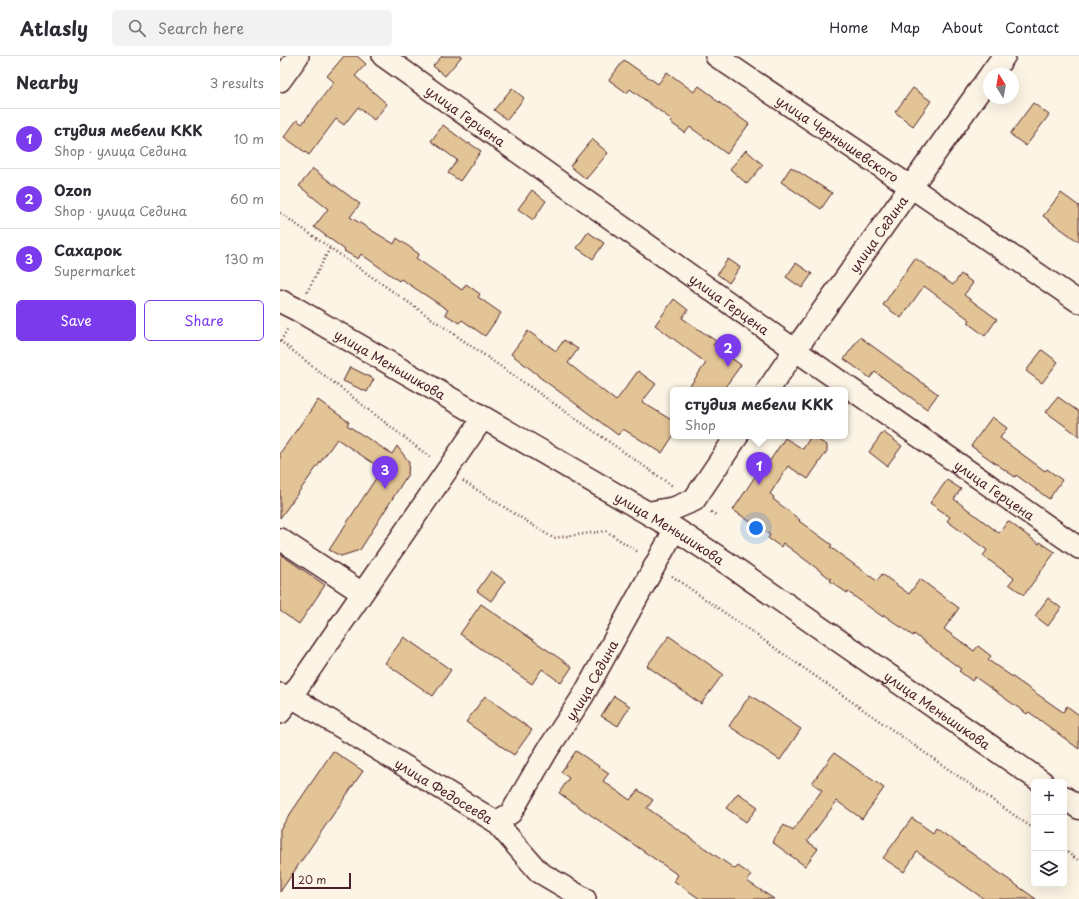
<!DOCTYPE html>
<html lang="en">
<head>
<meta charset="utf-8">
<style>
  body { margin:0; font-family:"Playpen Sans",sans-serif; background:#f2f2f3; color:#2b2b33 }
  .controls { position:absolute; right:12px; bottom:12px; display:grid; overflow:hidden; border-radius:6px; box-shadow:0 4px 16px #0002 }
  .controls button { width:36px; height:36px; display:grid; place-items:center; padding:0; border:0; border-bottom:1px solid #e1e1e2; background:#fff; color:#2b2b33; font:20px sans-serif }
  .compass { position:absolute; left:703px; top:12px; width:36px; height:36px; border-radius:50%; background:#fff; box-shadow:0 4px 16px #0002; rotate:349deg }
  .scale { position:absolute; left:12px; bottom:10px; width:59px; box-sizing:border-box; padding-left:4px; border:2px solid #4a1f2b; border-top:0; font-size:11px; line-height:14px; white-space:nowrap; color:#4a1f2b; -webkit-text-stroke:3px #fcf5e5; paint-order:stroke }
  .you { position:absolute; left:476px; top:472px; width:14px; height:14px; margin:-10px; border:3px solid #fff; border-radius:50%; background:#1a73e8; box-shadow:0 0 0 6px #1a73e833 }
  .badge { display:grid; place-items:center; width:26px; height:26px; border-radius:50%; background:#7c3aed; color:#fff; font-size:13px; font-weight:700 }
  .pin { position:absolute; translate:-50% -33px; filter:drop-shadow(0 1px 2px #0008) }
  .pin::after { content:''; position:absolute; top:21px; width:14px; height:12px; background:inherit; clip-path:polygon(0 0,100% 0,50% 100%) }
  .popup { position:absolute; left:390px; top:331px; width:178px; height:52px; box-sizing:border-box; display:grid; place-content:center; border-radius:6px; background:#fff; filter:drop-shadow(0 1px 3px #0005); font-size:13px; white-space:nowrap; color:#7c7c81 }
  .popup b { font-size:15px; color:#2b2b33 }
  .popup::after { content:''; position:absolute; left:50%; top:100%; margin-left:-8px; border:8px solid transparent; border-top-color:#fff }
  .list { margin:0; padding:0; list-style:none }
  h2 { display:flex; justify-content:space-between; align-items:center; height:52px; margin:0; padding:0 16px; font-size:17px }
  h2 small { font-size:13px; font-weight:400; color:#7c7c81 }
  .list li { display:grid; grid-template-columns:26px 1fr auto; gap:12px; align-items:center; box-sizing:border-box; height:60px; padding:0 16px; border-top:1px solid #e1e1e2 }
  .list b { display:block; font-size:15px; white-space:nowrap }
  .list p { margin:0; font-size:13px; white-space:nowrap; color:#7c7c81 }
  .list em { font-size:13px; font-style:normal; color:#7c7c81 }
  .actions { display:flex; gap:8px; padding:12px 16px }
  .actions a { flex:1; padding:9px 0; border:1px solid #7c3aed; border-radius:6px; text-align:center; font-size:14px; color:#7c3aed }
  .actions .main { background:#7c3aed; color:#fff }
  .icon { flex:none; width:22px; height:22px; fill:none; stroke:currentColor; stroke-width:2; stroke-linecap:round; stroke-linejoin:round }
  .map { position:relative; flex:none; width:799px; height:843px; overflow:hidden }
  header { display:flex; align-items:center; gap:24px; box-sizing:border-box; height:56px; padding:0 20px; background:#fff; border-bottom:1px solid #e1e1e2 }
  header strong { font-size:19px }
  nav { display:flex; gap:22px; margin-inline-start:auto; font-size:14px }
  .search { width:280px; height:36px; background:#f2f2f3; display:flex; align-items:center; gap:10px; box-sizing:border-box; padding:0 14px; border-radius:6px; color:#7c7c81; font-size:15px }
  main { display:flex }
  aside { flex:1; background:#fff }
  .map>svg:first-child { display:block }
  .building { fill:#e3c496; stroke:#4a1f2b }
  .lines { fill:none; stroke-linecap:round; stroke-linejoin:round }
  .minor-casing { stroke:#4a1f2b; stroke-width:24 }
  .major-casing { stroke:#4a1f2b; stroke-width:25 }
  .path { stroke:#4a1f2b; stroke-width:2.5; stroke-dasharray:1 3; stroke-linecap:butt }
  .minor { stroke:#fcf5e5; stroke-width:21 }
  .major { stroke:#fcf5e5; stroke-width:22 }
  .labels { text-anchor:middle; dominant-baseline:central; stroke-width:3; stroke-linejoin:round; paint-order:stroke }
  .street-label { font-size:13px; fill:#4a1f2b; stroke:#fcf5e5 }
</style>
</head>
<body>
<header>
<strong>Atlasly</strong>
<div class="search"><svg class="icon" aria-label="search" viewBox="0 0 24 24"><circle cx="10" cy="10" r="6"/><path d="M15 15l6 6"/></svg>Search here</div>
<nav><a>Home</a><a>Map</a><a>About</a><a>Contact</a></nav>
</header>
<main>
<aside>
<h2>Nearby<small>3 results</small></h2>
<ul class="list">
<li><span class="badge">1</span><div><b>студия мебели ККК</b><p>Shop · улица Седина</p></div><em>10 m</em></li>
<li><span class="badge">2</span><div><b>Ozon</b><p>Shop · улица Седина</p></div><em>60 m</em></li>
<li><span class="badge">3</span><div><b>Сахарок</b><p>Supermarket</p></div><em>130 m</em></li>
</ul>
<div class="actions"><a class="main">Save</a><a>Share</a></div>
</aside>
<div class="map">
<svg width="799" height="843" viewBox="0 0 799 843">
  <rect width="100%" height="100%" fill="#fcf5e5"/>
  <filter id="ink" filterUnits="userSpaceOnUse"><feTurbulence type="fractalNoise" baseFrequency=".025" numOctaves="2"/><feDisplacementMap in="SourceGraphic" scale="8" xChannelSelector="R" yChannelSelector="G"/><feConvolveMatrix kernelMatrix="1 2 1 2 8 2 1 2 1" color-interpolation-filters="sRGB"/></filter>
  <g filter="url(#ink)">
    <path class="building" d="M64 0H77L86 8 75 20 107 48 94 64 78 51 64 69 56 63 29 99 4 81 17 64 22 68 54 26 47 20Z
      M162 0H182L165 20 153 10Z
      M344 4 378 28 387 16 414 36 419 30 434 41 433 42 469 68 447 98 410 71 405 77 390 66 392 64 350 33 347 37 329 24Z
      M232 32 244 42 227 64 214 54Z
      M633 32 651 45 633 70 615 56Z
      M753 47 769 59 746 90 730 78Z
      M163 69 188 88 189 87 201 95 180 125 168 117 177 104 151 85Z
      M312 83 328 97 306 123 290 110Z
      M466 94 483 109 467 128 450 113Z
      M511 111 552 137 541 153 501 126Z
      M33 113 80 148 70 161 114 188 117 182 139 198 136 202 182 234 186 228 200 238 198 241 221 257 205 280 182 264 179 267 165 258 168 254 121 223 119 225 81 198 78 203 64 195 65 194 34 171 48 153 19 130Z
      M252 134 266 145 253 164 238 153Z
      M781 137 799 150V186L763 160Z
      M308 176 324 187 313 203 297 192Z
      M635 202 673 229 681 218 693 227 684 239 717 263 705 280 688 267 690 264 644 230 621 262 603 249Z
      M448 203 460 211 449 227 437 218Z
      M516 207 532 218 522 232 506 221Z
      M394 243 408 254 402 262 436 285 433 289 461 309 443 334H407L426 307 375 269Z
      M248 275 276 295 284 284 298 293 288 307 336 345 358 315 376 328 362 346 393 365V380L382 397 343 373 338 379 258 320V319L231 298Z
      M580 281 658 338 647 353 595 316 590 322 564 303Z
      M762 294 778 306 762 327 746 315Z
      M70 311 94 323 87 336 63 325Z
      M778 341 799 356V380L766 356Z
      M38 344 69 366 67 369 112 398 117 390 129 406 128 418 80 494 61 500 49 494 102 413 57 383 0 462V397Z
      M712 361 727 372 720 382 765 415 767 413 782 424 769 443 736 419 735 421 691 390Z
      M603 376 622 390 607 410 589 396Z
      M531 380 547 389V395L528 423 508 410 490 438 494 441 493 443 520 464 519 465 552 489 550 491 597 525 602 518 629 538 640 523 679 552 664 573 694 595 698 590 711 600 708 604 783 656 787 650 799 659V693L749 656 747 658 695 621 692 625 679 615 681 613 634 578 633 580 604 559 603 561 568 536 567 537 550 525 551 523 503 487 501 491 488 482 490 479 453 454 476 419 479 421 505 382 523 393Z
      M667 424 681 433 674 443 719 477 728 465 759 488 760 486 775 496 744 539 729 528 734 522 703 500 707 494 667 465 670 461 650 447Z
      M0 498 45 529 19 568 0 555Z
      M211 515 225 525 211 545 197 535Z
      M768 542 781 552 768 570 755 560Z
      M201 548 292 611 281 627 262 613 252 628 180 578Z
      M389 580 443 618 421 648 367 610Z
      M124 581 171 614 153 640 105 607Z
      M470 639 521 673 500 704 449 670Z
      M205 640 252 674 234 699 186 666Z
      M334 640 350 650 338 670 321 660Z
      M53 695 83 715 0 836V773Z
      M296 695 329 717 323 725 350 744 358 734 373 744 367 752 455 813 458 810 471 819 467 825 494 843H420L394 825 398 819 279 737 289 722 281 716Z
      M554 697 604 732 582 763 557 745 527 785 538 793 525 810 492 786 504 769 513 775 542 734 532 727Z
      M458 737 478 751 466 766 446 752Z
      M632 762 653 777 656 772 756 843H704L637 796 624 816 603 802Z"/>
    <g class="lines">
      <g class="minor-casing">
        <g id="minor">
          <path id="s1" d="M103 0 515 294 799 492"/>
          <path id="s2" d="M436 0 631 131 799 246"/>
          <path d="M0 25 18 0"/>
          <path d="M0 483 82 537"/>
          <path id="s3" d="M0 638 12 641 216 766 259 816 305 843"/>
          <path d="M0 657 203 362"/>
          <path id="s4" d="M216 766 231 757 267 695 303 640 395 473"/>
        </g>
      </g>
      <g class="major-casing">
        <g id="major">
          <path d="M711 18 724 0"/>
          <path id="s5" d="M0 245 18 254 395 473 447 507 762 726"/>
          <path id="s6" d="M488 334 515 294 709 21"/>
          <path d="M368 457 395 452 414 444 457 380"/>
          <path d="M784 741 799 752"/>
        </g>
      </g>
      <path class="path" d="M0 157 394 431
        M27 236 50 192
        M0 285 151 402
        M1 285 8 272
        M183 425 273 482 326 475 358 496
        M431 456 438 460
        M392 520 754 773
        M784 794 799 805"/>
      <use href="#minor" class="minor"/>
      <use href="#major" class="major"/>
    </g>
  </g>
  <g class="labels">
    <g class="street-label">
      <text stroke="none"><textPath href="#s1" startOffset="102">улица Герцена</textPath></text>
      <text stroke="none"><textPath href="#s2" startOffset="147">улица Чернышевского</textPath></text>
      <text stroke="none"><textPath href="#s6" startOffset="191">улица Седина</textPath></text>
      <text stroke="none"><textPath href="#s1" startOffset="426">улица Герцена</textPath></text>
      <text stroke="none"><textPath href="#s5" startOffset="127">улица Меньшикова</textPath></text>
      <text stroke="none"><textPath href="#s1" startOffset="750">улица Герцена</textPath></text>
      <text stroke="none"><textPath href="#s5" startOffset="451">улица Меньшикова</textPath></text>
      <text stroke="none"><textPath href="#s4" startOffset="173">улица Седина</textPath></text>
      <text stroke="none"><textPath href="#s5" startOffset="775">улица Меньшикова</textPath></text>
      <text stroke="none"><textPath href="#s3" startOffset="191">улица Федосеева</textPath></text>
    </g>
  </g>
</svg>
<div class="controls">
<button>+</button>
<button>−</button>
<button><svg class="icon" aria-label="layers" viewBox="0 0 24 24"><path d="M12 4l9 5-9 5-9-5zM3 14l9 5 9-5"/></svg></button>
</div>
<svg class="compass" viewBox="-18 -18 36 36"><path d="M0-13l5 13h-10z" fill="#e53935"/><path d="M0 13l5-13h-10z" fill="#7c7c81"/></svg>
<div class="scale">20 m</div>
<div class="you"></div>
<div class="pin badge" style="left:479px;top:429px">1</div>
<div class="popup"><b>студия мебели ККК</b>Shop</div>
<div class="pin badge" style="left:448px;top:311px">2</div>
<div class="pin badge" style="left:105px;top:433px">3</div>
</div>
</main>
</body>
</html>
